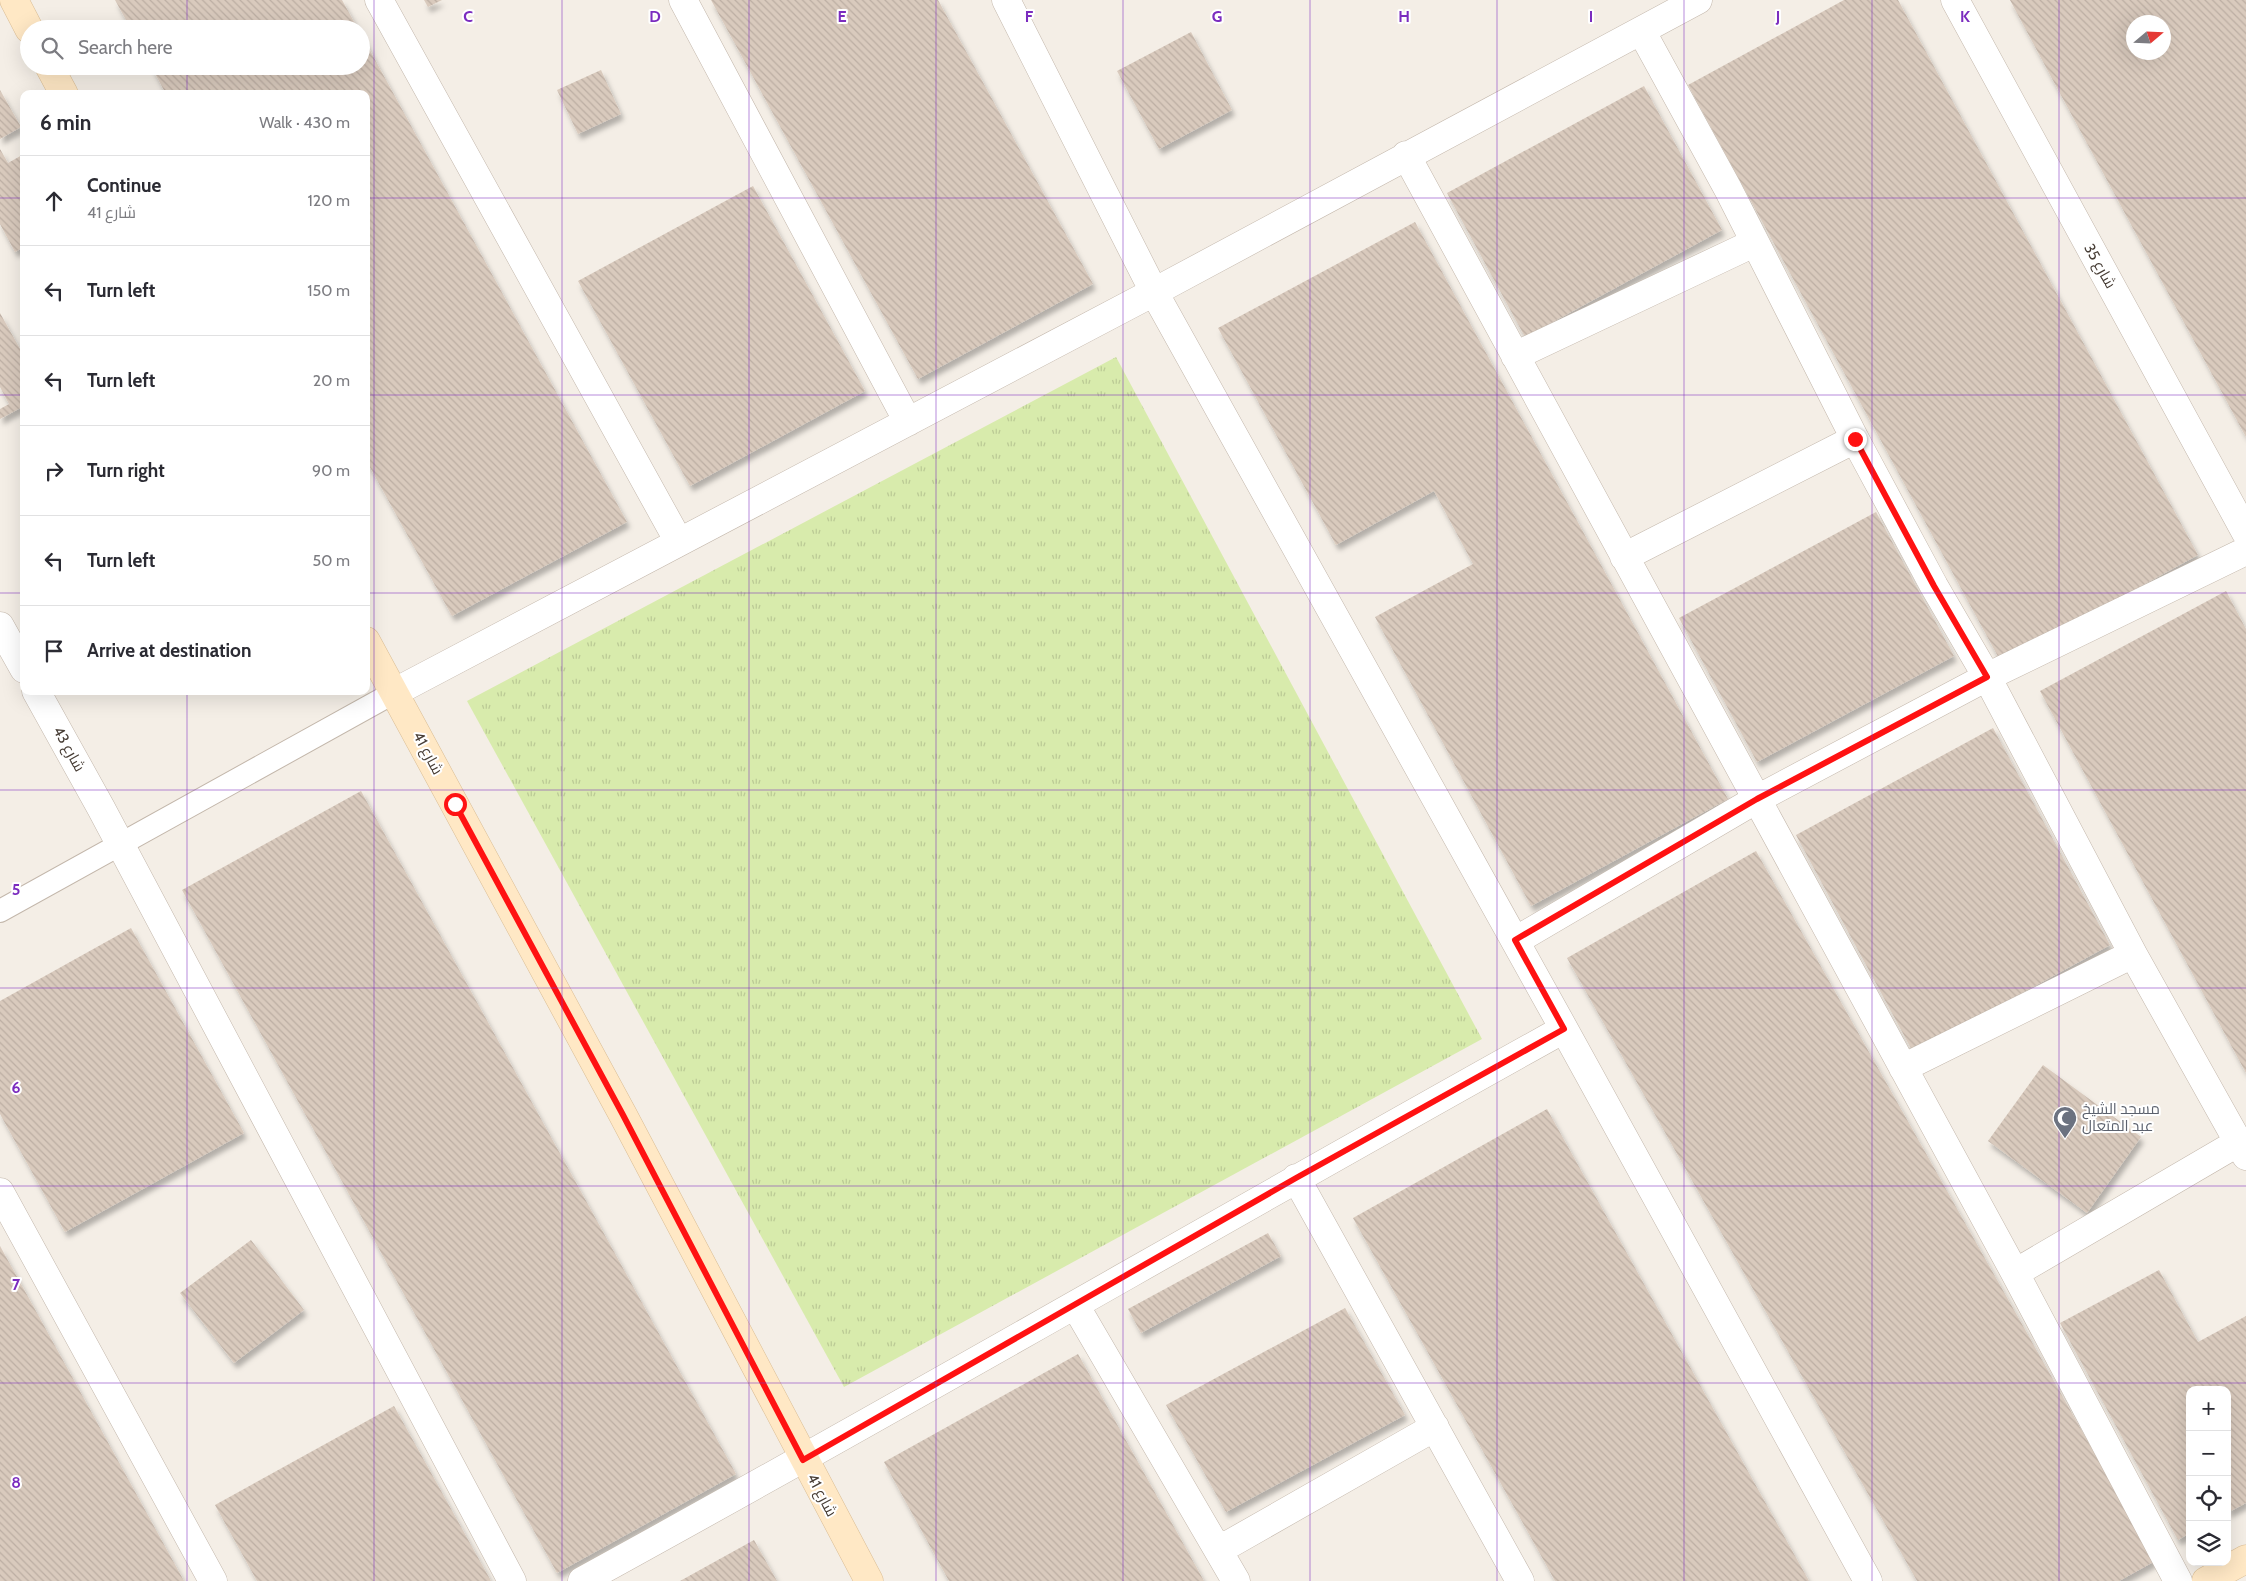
<!DOCTYPE html>
<html lang="en">
<head>
<meta charset="utf-8">
<style>
  body { margin:0; font-family:Cabin,Cairo,sans-serif; background:#f7f7f7; color:#2b2b33 }
  .controls { position:absolute; right:15px; bottom:15px; display:grid; overflow:hidden; border-radius:10px; box-shadow:0 5px 20px #0002 }
  .controls button { width:45px; height:45px; display:grid; place-items:center; padding:0; border:0; border-bottom:1px solid #e1e1e2; background:#fff; color:#2b2b33; font:25px sans-serif }
  .compass { position:absolute; left:2126px; top:15px; width:45px; height:45px; border-radius:50%; background:#fff; box-shadow:0 5px 20px #0002; rotate:71deg }
  .stop { position:absolute; width:15px; height:15px; margin:-11px; border:4px solid #ff1212; border-radius:50%; background:#fff }
  .stop.end { background:#ff1212; border-color:#fff; box-shadow:0 1px 5px #0008 }
  .list { margin:0; padding:0; list-style:none }
  h2 { display:flex; justify-content:space-between; align-items:center; height:65px; margin:0; padding:0 20px; font-size:21px }
  h2 small { font-size:16px; font-weight:400; color:#7c7c81 }
  .list li { display:grid; grid-template-columns:32px 1fr auto; gap:15px; align-items:center; box-sizing:border-box; height:90px; padding:0 20px; border-top:1px solid #e1e1e2 }
  .list b { display:block; font-size:19px; white-space:nowrap }
  .list p { margin:0; font-size:16px; white-space:nowrap; color:#7c7c81 }
  .list em { font-size:16px; font-style:normal; color:#7c7c81 }
  .icon { flex:none; width:28px; height:28px; fill:none; stroke:currentColor; stroke-width:2; stroke-linecap:round; stroke-linejoin:round }
  .map { position:relative; flex:none; width:2246px; height:1581px; overflow:hidden }
  .search { position:absolute; background:#fff; box-shadow:0 5px 20px #0002; left:20px; top:20px; width:350px; height:55px; display:flex; align-items:center; gap:12px; box-sizing:border-box; padding:0 18px; border-radius:28px; color:#7c7c81; font-size:19px }
  .panel { position:absolute; background:#fff; box-shadow:0 5px 20px #0002; left:20px; top:90px; width:350px; height:605px; border-radius:10px }
  .map>svg:first-child { display:block }
  .park { fill:url(#park-tufts) }
  .building { fill:url(#building-back-hatch); fill-rule:evenodd; filter:url(#shadow) }
  .lines { fill:none; stroke-linecap:round; stroke-linejoin:round }
  .service-casing { stroke:#c3b7ab; stroke-width:24 }
  .minor-casing { stroke:#c3b7ab; stroke-width:29 }
  .secondary-casing { stroke:#dabd94; stroke-width:29 }
  .service { stroke:#fff; stroke-width:22 }
  .minor { stroke:#fff; stroke-width:28 }
  .secondary { stroke:#ffe8c5; stroke-width:28 }
  .route { stroke:#ff1212; stroke-width:6 }
  .grid { fill:none; stroke:#7b2cbf; stroke-width:1; stroke-opacity:0.55 }
  .labels { text-anchor:middle; dominant-baseline:central; stroke-width:4; stroke-linejoin:round; paint-order:stroke }
  .street-label { font-size:15px; fill:#473d35; stroke:#fff }
  .worship-label { font-size:15px; fill:#5b616d; stroke:#fff; text-anchor:start }
  .grid-label { font-size:16px; text-anchor:middle; font-weight:bold; fill:#7b2cbf; stroke:#fff; stroke-width:4; stroke-linejoin:round; paint-order:stroke }
</style>
</head>
<body>
<div class="map">
<svg width="2246" height="1581" viewBox="0 0 2246 1581">
  <defs>
    <pattern id="park-tufts" width="24" height="20" patternUnits="userSpaceOnUse" patternTransform="scale(1.25)"><rect width="24" height="20" fill="#d8ebac"/><path d="M3 7l-1-3M5 7V3M7 7l1-3M15 17l-1-3M17 17v-4M19 17l1-3" fill="none" stroke="#bbca95"/></pattern>
    <pattern id="building-back-hatch" width="6" height="6" patternUnits="userSpaceOnUse" patternTransform="scale(1.25)"><rect width="6" height="6" fill="#d9cabd"/><path d="M-1 5l2 2M0 0l6 6M5-1l2 2" fill="none" stroke="#bcaea3"/></pattern>
    <filter id="shadow"><feDropShadow dx="3" dy="5.5" stdDeviation="2.5" flood-color="#0004"/></filter>
  </defs>
  <rect width="100%" height="100%" fill="#f4eee6"/>
  <path class="park" d="M1116 357 1482 1039 844 1387 467 701Z"/>
  <path class="building" d="M115 0H342L358 29H131Z
    M424 0H442L428 7Z
    M711 0H938L1093 284 918 379Z
    M1844 0H1898L2198 555 2001 662 1688 85Z
    M2010 0H2246V437L2049 73ZM2134 22H2164V52H2134Z
    M1191 32 1232 110 1159 149 1117 71Z
    M361 34 627 522 452 616 366 460V94H166L151 66H361Z
    M601 70 621 114 578 134 557 90Z
    M1644 86 1722 230 1525 337 1447 193Z
    M0 90 21 127 0 139Z
    M0 149 8 163 24 154V247L15 252 0 224Z
    M753 186 865 391 690 486 578 281Z
    M1415 222 1728 799 1531 906 1375 617 1473 564 1434 491 1336 545 1218 328Z
    M0 313 24 356V406L0 419V409L9 404 0 387Z
    M1876 512 1954 656 1757 762 1679 618Z
    M2226 591 2246 629V1073L2040 691Z
    M1993 728 2110 945 1913 1052 1796 835Z
    M361 791 736 1474 557 1573 182 890Z
    M1756 851 2155 1561 2119 1581H1917L1567 958Z
    M131 928 244 1133 65 1232 0 1114V1001Z
    M2043 1065 2141 1137 2087 1213 1988 1141Z
    M1547 1109 1690 1367 1809 1581H1555L1544 1561 1353 1218Z
    M1268 1233 1281 1256 1141 1333 1128 1309Z
    M251 1240 304 1310 234 1363 180 1293Z
    M0 1246 37 1313 184 1581H0Z
    M2159 1270 2198 1342 2246 1316V1503L2227 1513V1390H2190V1533L2178 1540 2060 1323Z
    M1345 1308 1405 1415 1226 1512 1166 1405Z
    M1078 1354 1204 1581H949L884 1462Z
    M394 1406 491 1581H257L215 1505Z
    M754 1540 777 1581H680Z"/>
  <g class="lines">
    <g class="service-casing">
      <path id="service" d="M0 911 395 692"/>
    </g>
    <g class="minor-casing">
      <path id="minor" d="M379 0 679 542
        M683 0 908 422
        M1006 0 1154 292 1564 1029 1868 1581
        M1955 0 2246 533
        M1642 32 1728 189 1855 439 1934 586 1987 677 2133 954 2246 1156
        M1406 155 2015 1273 2178 1581
        M1515 356 1754 243
        M1624 557 1855 439
        M0 626 24 669
        M36 691 101 808 512 1581
        M395 692 1154 292 1698 0
        M1515 941 1757 799 1987 677 2246 551
        M1903 1068 2133 954
        M1296 1178 1520 1581
        M0 1192 213 1581
        M2015 1273 2239 1142
        M1075 1305 1236 1581
        M1219 1550 1435 1427
        M582 1581C911 1401 1236 1211 1564 1029"/>
    </g>
    <g class="secondary-casing">
      <path id="secondary" d="M14 0 29 29
        M49 66 64 94
        M366 641 623 1115 869 1581
        M2206 1581 2246 1559"/>
    </g>
    <use href="#service" class="service"/>
    <use href="#minor" class="minor"/>
    <use href="#secondary" class="secondary"/>
  </g>
  <g class="lines">
    <path class="route" d="M455 804 623 1115 803 1460 1296 1178 1564 1029 1515 940 1757 799 1987 677 1934 586 1855 439"/>
  </g>
  <path class="grid" d="M187 0V29M374 0V1581M562 0V1581M749 0V1581M936 0V1581M1123 0V1581M1310 0V1581M1497 0V1581M1684 0V1581M1872 0V1581M2059 0V1581M187 66V94M0 198H24M366 198H2246M0 395H24M366 395H2246M0 593H24M366 593H2246M187 691V1581M0 790H2246M0 988H2246M0 1186H2246M0 1383H2246"/>
  <defs>
    <g id="mosque-pin" transform="scale(1.25)"><path d="M0 17L-7.5 6A9.5 9.5 0 1 1 7.5 6Z" fill="#6b7280" stroke="#fff"/><path d="M3.5-4.9A6 6 0 1 0 3.5 4.9A5 5 0 1 1 3.5-4.9Z" fill="#fff"/></g>
  </defs>
  <g fill-rule="evenodd">
    <use href="#mosque-pin" x="2065" y="1118"/>
  </g>
  <g class="labels">
    <g class="street-label">
      <text transform="translate(2100 266) rotate(61)">شارع 35</text>
      <text transform="translate(69 749) rotate(61)">شارع 43</text>
      <text transform="translate(428 753) rotate(62)">شارع 41</text>
      <text transform="translate(822 1495) rotate(62)">شارع 41</text>
    </g>
    <g class="worship-label">
      <text x="2082" y="1109">مسجد الشيخ<tspan x="2082" dy="17">عبد المتعال</tspan></text>
    </g>
  </g>
  <g class="grid-label">
    <text x="468" y="22">C</text>
    <text x="655" y="22">D</text>
    <text x="842" y="22">E</text>
    <text x="1029" y="22">F</text>
    <text x="1217" y="22">G</text>
    <text x="1404" y="22">H</text>
    <text x="1591" y="22">I</text>
    <text x="1778" y="22">J</text>
    <text x="1965" y="22">K</text>
    <text x="16" y="895">5</text>
    <text x="16" y="1093">6</text>
    <text x="16" y="1290">7</text>
    <text x="16" y="1488">8</text>
  </g>
</svg>
<div class="controls">
<button>+</button>
<button>−</button>
<button><svg class="icon" aria-label="locate" viewBox="0 0 24 24"><circle cx="12" cy="12" r="6"/><path d="M12 2v4M12 18v4M2 12h4M18 12h4"/></svg></button>
<button><svg class="icon" aria-label="layers" viewBox="0 0 24 24"><path d="M12 4l9 5-9 5-9-5zM3 14l9 5 9-5"/></svg></button>
</div>
<svg class="compass" viewBox="-18 -18 36 36"><path d="M0-13l5 13h-10z" fill="#e53935"/><path d="M0 13l5-13h-10z" fill="#7c7c81"/></svg>
<div class="stop" style="left:455px;top:804px"></div>
<div class="stop end" style="left:1855px;top:439px"></div>
<div class="search"><svg class="icon" aria-label="search" viewBox="0 0 24 24"><circle cx="10" cy="10" r="6"/><path d="M15 15l6 6"/></svg>Search here</div>
<section class="panel">
<h2>6 min<small>Walk · 430 m</small></h2>
<ul class="list">
<li><svg class="icon" aria-label="ahead" viewBox="0 0 24 24"><path d="M12 20V5M6 11l6-6 6 6"/></svg><div><b>Continue</b><p>شارع 41</p></div><em>120 m</em></li>
<li><svg class="icon" aria-label="left" viewBox="0 0 24 24"><path d="M17 20v-9H6M10 6l-5 5 5 5"/></svg><div><b>Turn left</b></div><em>150 m</em></li>
<li><svg class="icon" aria-label="left" viewBox="0 0 24 24"><path d="M17 20v-9H6M10 6l-5 5 5 5"/></svg><div><b>Turn left</b></div><em>20 m</em></li>
<li><svg class="icon" aria-label="right" viewBox="0 0 24 24"><path d="M7 20v-9h11M14 6l5 5-5 5"/></svg><div><b>Turn right</b></div><em>90 m</em></li>
<li><svg class="icon" aria-label="left" viewBox="0 0 24 24"><path d="M17 20v-9H6M10 6l-5 5 5 5"/></svg><div><b>Turn left</b></div><em>50 m</em></li>
<li><svg class="icon" aria-label="arrive" viewBox="0 0 24 24"><path d="M6 21V4h12l-3 4 3 4H6"/></svg><div><b>Arrive at destination</b></div></li>
</ul>
</section>
</div>
</body>
</html>
